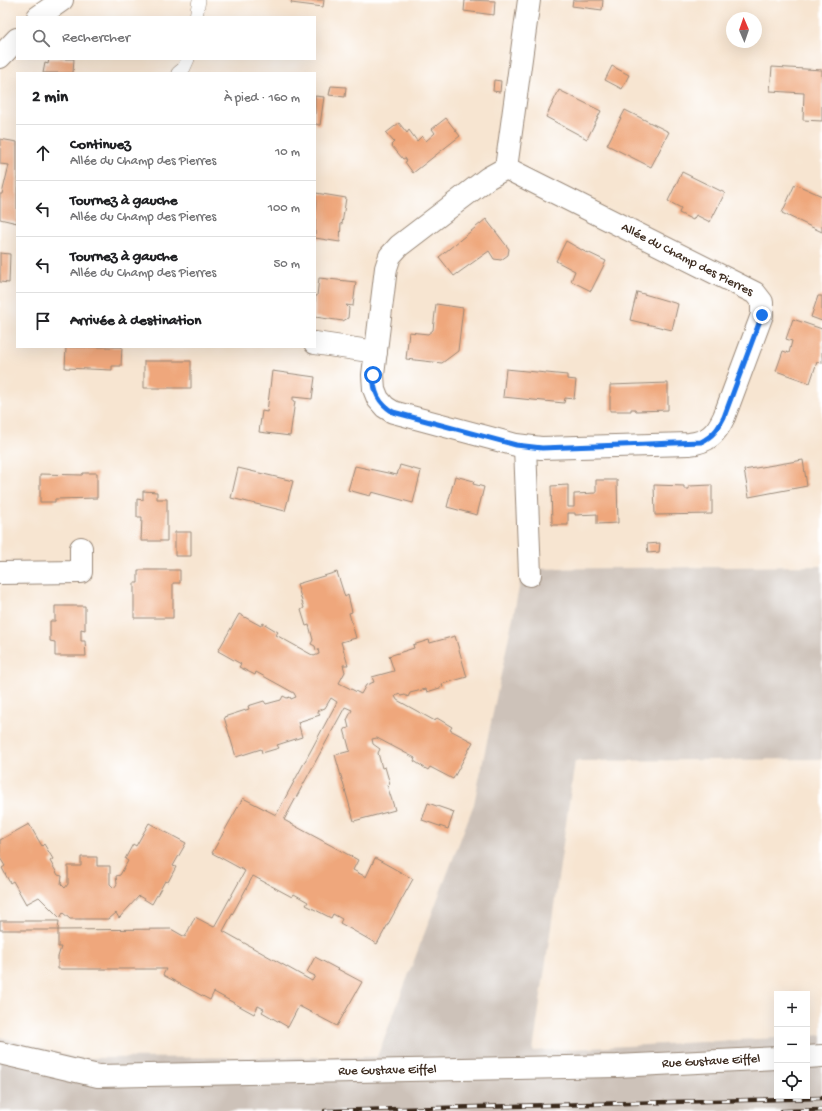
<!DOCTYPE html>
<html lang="fr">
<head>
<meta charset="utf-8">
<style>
  body { margin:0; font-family:"Gochi Hand",sans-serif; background:#f6f6f6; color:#202124 }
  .controls { position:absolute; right:12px; bottom:12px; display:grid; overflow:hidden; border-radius:0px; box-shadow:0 4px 16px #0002 }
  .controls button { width:36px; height:36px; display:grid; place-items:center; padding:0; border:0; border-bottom:1px solid #e0e0e0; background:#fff; color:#202124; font:20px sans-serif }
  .compass { position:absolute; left:726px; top:12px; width:36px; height:36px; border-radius:50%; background:#fff; box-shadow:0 4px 16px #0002; rotate:358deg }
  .stop { position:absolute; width:12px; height:12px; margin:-9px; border:3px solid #1a73e8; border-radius:50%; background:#fff }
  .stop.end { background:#1a73e8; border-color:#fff; box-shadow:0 1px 4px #0008 }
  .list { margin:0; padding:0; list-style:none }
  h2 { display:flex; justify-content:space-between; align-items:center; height:52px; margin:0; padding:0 16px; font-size:17px }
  h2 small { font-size:13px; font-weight:400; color:#757577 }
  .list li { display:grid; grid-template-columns:26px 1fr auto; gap:12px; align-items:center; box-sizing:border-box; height:56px; padding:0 16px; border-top:1px solid #e0e0e0 }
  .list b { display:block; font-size:15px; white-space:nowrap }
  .list p { margin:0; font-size:13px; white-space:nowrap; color:#757577 }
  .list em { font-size:13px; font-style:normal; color:#757577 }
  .icon { flex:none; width:22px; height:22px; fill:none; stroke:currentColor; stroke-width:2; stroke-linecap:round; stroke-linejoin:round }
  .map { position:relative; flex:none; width:822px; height:1111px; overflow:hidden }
  .search { position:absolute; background:#fff; box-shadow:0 4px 16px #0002; left:16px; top:16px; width:300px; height:44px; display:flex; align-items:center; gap:10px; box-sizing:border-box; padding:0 14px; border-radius:0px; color:#757577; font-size:15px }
  .panel { position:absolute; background:#fff; box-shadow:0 4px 16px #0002; left:16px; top:72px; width:300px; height:276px; border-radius:0px }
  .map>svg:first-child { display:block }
  .industrial { fill:#cdc2b9 }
  .building { fill:#efa77b }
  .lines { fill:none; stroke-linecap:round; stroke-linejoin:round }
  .lane-casing { stroke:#998878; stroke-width:14 }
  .street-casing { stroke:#998878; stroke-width:24 }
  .lane { stroke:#fff; stroke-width:13 }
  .street { stroke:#fff; stroke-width:22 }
  .rail-casing { stroke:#3b2a1e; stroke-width:4.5 }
  .rail { stroke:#fff; stroke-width:3; stroke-dasharray:9; stroke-linecap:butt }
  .route { stroke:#1a73e8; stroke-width:5 }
  .labels { text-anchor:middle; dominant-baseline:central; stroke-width:3.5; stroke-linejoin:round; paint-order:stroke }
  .street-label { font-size:13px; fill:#3b2a1e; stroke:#fff }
</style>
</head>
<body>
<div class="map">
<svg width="822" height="1111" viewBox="0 0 822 1111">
  <rect width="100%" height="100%" fill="#fff"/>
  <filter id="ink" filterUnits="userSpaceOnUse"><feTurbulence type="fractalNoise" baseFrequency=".025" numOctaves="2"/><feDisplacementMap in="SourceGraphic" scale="8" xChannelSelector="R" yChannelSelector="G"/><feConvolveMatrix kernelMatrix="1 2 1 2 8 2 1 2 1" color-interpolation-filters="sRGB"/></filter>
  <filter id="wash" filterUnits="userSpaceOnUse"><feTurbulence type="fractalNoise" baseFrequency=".012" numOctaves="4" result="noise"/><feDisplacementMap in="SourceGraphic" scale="16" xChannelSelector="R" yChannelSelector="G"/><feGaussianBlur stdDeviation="0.9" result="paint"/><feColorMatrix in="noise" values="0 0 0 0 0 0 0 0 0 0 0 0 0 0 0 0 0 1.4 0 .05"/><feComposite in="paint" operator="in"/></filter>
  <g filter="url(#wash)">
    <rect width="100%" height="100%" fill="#f7e5d1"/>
    <path class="industrial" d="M822 566V759L575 761 533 1051 777 1038V1096H807V1036L822 1035V1111H0V1037L76 1058 377 1057 474 804 523 569Z"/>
    <g id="blocks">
      <path class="building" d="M292 0H324L323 7 291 3Z
        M465 0 495 1 494 15 464 11Z
        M573 0H603L602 10 572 6Z
        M49 59H74L73 73H43L45 63 48 64Z
        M612 66 629 75 622 89 605 80Z
        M772 67 822 70V121L803 120 804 93 770 91Z
        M494 80 501 81 500 92 493 91Z
        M331 86 346 87 345 97 329 95Z
        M559 90 601 111 587 139 546 117Z
        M315 96 324 97 320 125 315 124Z
        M625 110 669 132 651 167 607 145Z
        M446 118 460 136 413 173 405 162 407 161 405 158 403 159 391 145 394 142 386 133 399 123 407 133 409 130 417 141 422 136 426 141 435 133 432 129Z
        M0 139 17 142V223L0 219V194H2L9 165 0 164Z
        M682 172 725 193 710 222 696 215 693 220 679 213 681 208 668 201Z
        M795 184 822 196V232L782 213Z
        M316 193 346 198 342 224 341 223 340 242 315 238Z
        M486 219 509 249 508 255 501 260 494 259 489 251 454 276 439 257Z
        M566 241 587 253V252L606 261 591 291 571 281 575 271 556 261Z
        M0 253 10 254 9 283 0 282Z
        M319 278 356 282 353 306 346 305 349 308 348 318 343 321 315 317V296H317Z
        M637 292 678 304 672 330 630 320Z
        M818 296H822V321L811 317Z
        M436 304 463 308 458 351 442 363 406 359 409 332 428 334 433 330Z
        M793 319 822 329V363L817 362 810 383 776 371 783 351 789 353 792 341 786 339Z
        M66 347H122L121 366H112V370L65 368Z
        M144 361H191V388H144Z
        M506 369 567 375V379L576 380 574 399 565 398 564 403 503 397Z
        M272 371 315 377 312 399 293 397V401H295L290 436 259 432 262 411 267 412Z
        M668 383V410L636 411 635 409H631V411H610V385Z
        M803 460 807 486 749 497 744 470Z
        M400 465 421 471 413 503 372 492 370 496 348 490 355 466 397 475Z
        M238 468 293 481 285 511 231 498Z
        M83 473H97V498L55 499V502H40V474L82 475Z
        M455 476 474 481 473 484 484 487 477 515 447 507Z
        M596 480H617L618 523 597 524V514L575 515V513H568V525H552L551 486 568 485V507H574V494L596 493Z
        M654 485 684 486V489H689V486L712 485V514L655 515Z
        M143 491 157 492V499H167V541H141L142 517H137V499L143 500Z
        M175 532H191V556H175Z
        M660 543 659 552 648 553 647 544Z
        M138 570H180V583H173V618H134V583H138Z
        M337 572 345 597 348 595 352 612 349 613 356 638 341 642 348 665H343L345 672 339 683 361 694 366 685 374 682 372 677 394 671 389 656 414 648 413 645 429 640 430 643 455 636 467 677 442 684 443 687 427 692 426 689 410 693 408 697 405 695 401 696 400 694 395 696 397 700 435 721 437 718 452 727 450 730 473 742 453 779 430 767 428 770 414 761 415 758 377 738 372 739 373 744 380 749 378 753 382 768 385 767 390 784 387 785 395 810 354 821 335 755 350 751 344 729 349 728 347 720 352 710 345 707 284 820 358 860 353 870 366 877 375 858 413 879 377 944 340 923 342 919 333 914 331 918 306 905 308 902 294 894 292 897 253 876 223 931 312 981 315 976 307 972 315 957 362 982 337 1026 299 1006 288 1027 262 1012 264 1009 258 1006 254 1014 214 992 210 1000 163 975 166 969H58V957L61 947H58V930L171 929 185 937 195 917 214 927 245 871 212 853 243 798 276 815 337 702 331 698 325 708 317 711 320 715 298 722 302 737 277 745 279 748 262 753 261 749 236 757 224 717 249 709 248 706 264 701 266 704 281 700 283 696 287 698 290 697 291 699 296 697 294 693 256 672 255 675 239 667 241 664 218 651 239 614 261 626 263 623 278 632 276 635 314 656 319 654 318 649 316 650 315 646 311 644 313 640 309 625 306 626 301 610 304 608 297 584Z
        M55 606H85V630L81 629V641H85L86 656H55V642L50 641V621H55Z
        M428 803 454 812 448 829 422 820Z
        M149 823 186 843 173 866 176 867 168 882 165 881 152 904 139 896 119 918 116 913 109 919H70L63 913 60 918 39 897 26 904 13 881 10 883 2 868 5 866 0 858V840L29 824 42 846 44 844 53 859 50 861 58 875 62 876 61 884 65 888 68 884V866H81V857H97V866H110V884L114 888 117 884 116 876 120 875 128 861 125 859 133 844 136 846Z
        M0 921H59L58 930H0Z"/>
    </g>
  </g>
  <g filter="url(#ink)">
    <use href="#blocks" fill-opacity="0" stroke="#998878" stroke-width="1"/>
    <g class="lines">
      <g class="lane-casing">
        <path id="lane" d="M196 17 199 0
          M178 73 184 68 188 59"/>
      </g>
      <g class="street-casing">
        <g id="street">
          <path d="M38 17 62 0"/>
          <path d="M0 57 17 39"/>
          <path d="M506 168 755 293 762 302V315L724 417C716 434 708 442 689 444L541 448 516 445 393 412 385 407 378 399 374 389 373 375 386 268 390 256 399 246 488 178Z"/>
          <path d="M506 168 529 0"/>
          <path d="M315 343 376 352"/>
          <path d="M525 447 530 575"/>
          <path d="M0 573 81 572V548"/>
          <path id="s1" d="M0 1053 98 1076 617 1066 777 1058"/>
          <path d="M807 1057 822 1056"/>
        </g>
      </g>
      <use href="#lane" class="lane"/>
      <use href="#street" class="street"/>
      <g class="rail-casing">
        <path id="rail" d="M325 1111 822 1098
          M782 1111 822 1110"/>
      </g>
      <use href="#rail" class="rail"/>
    </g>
  </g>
  <g class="lines" filter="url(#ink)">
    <path class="route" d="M373 375C374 392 378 403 393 412L516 445 542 448 701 442C713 436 718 429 724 417L762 315"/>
  </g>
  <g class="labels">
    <g class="street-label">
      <text transform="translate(687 260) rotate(27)">Allée du Champ des Pierres</text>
      <text stroke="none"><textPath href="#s1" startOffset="714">Rue Gustave Eiffel</textPath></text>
      <text stroke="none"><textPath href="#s1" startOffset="390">Rue Gustave Eiffel</textPath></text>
    </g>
  </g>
</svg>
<div class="controls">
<button>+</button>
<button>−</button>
<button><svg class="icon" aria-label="locate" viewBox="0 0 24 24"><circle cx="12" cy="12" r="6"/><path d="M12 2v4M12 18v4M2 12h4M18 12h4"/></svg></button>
</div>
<svg class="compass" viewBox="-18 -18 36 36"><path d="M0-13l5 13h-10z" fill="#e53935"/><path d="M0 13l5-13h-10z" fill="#757577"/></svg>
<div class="stop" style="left:373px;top:375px"></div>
<div class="stop end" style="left:762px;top:315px"></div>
<div class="search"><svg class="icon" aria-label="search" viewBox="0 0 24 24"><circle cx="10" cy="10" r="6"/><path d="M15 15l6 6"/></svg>Rechercher</div>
<section class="panel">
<h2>2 min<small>À pied · 160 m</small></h2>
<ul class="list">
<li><svg class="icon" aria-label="ahead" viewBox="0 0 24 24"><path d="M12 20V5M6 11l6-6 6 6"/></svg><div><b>Continuez</b><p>Allée du Champ des Pierres</p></div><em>10 m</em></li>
<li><svg class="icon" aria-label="left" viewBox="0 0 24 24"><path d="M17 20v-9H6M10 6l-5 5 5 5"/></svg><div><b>Tournez à gauche</b><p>Allée du Champ des Pierres</p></div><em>100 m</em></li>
<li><svg class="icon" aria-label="left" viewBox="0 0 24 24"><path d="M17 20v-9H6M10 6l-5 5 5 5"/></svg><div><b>Tournez à gauche</b><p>Allée du Champ des Pierres</p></div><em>50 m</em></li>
<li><svg class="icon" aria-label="arrive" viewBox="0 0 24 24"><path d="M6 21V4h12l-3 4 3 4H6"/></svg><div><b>Arrivée à destination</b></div></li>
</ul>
</section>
</div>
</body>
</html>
